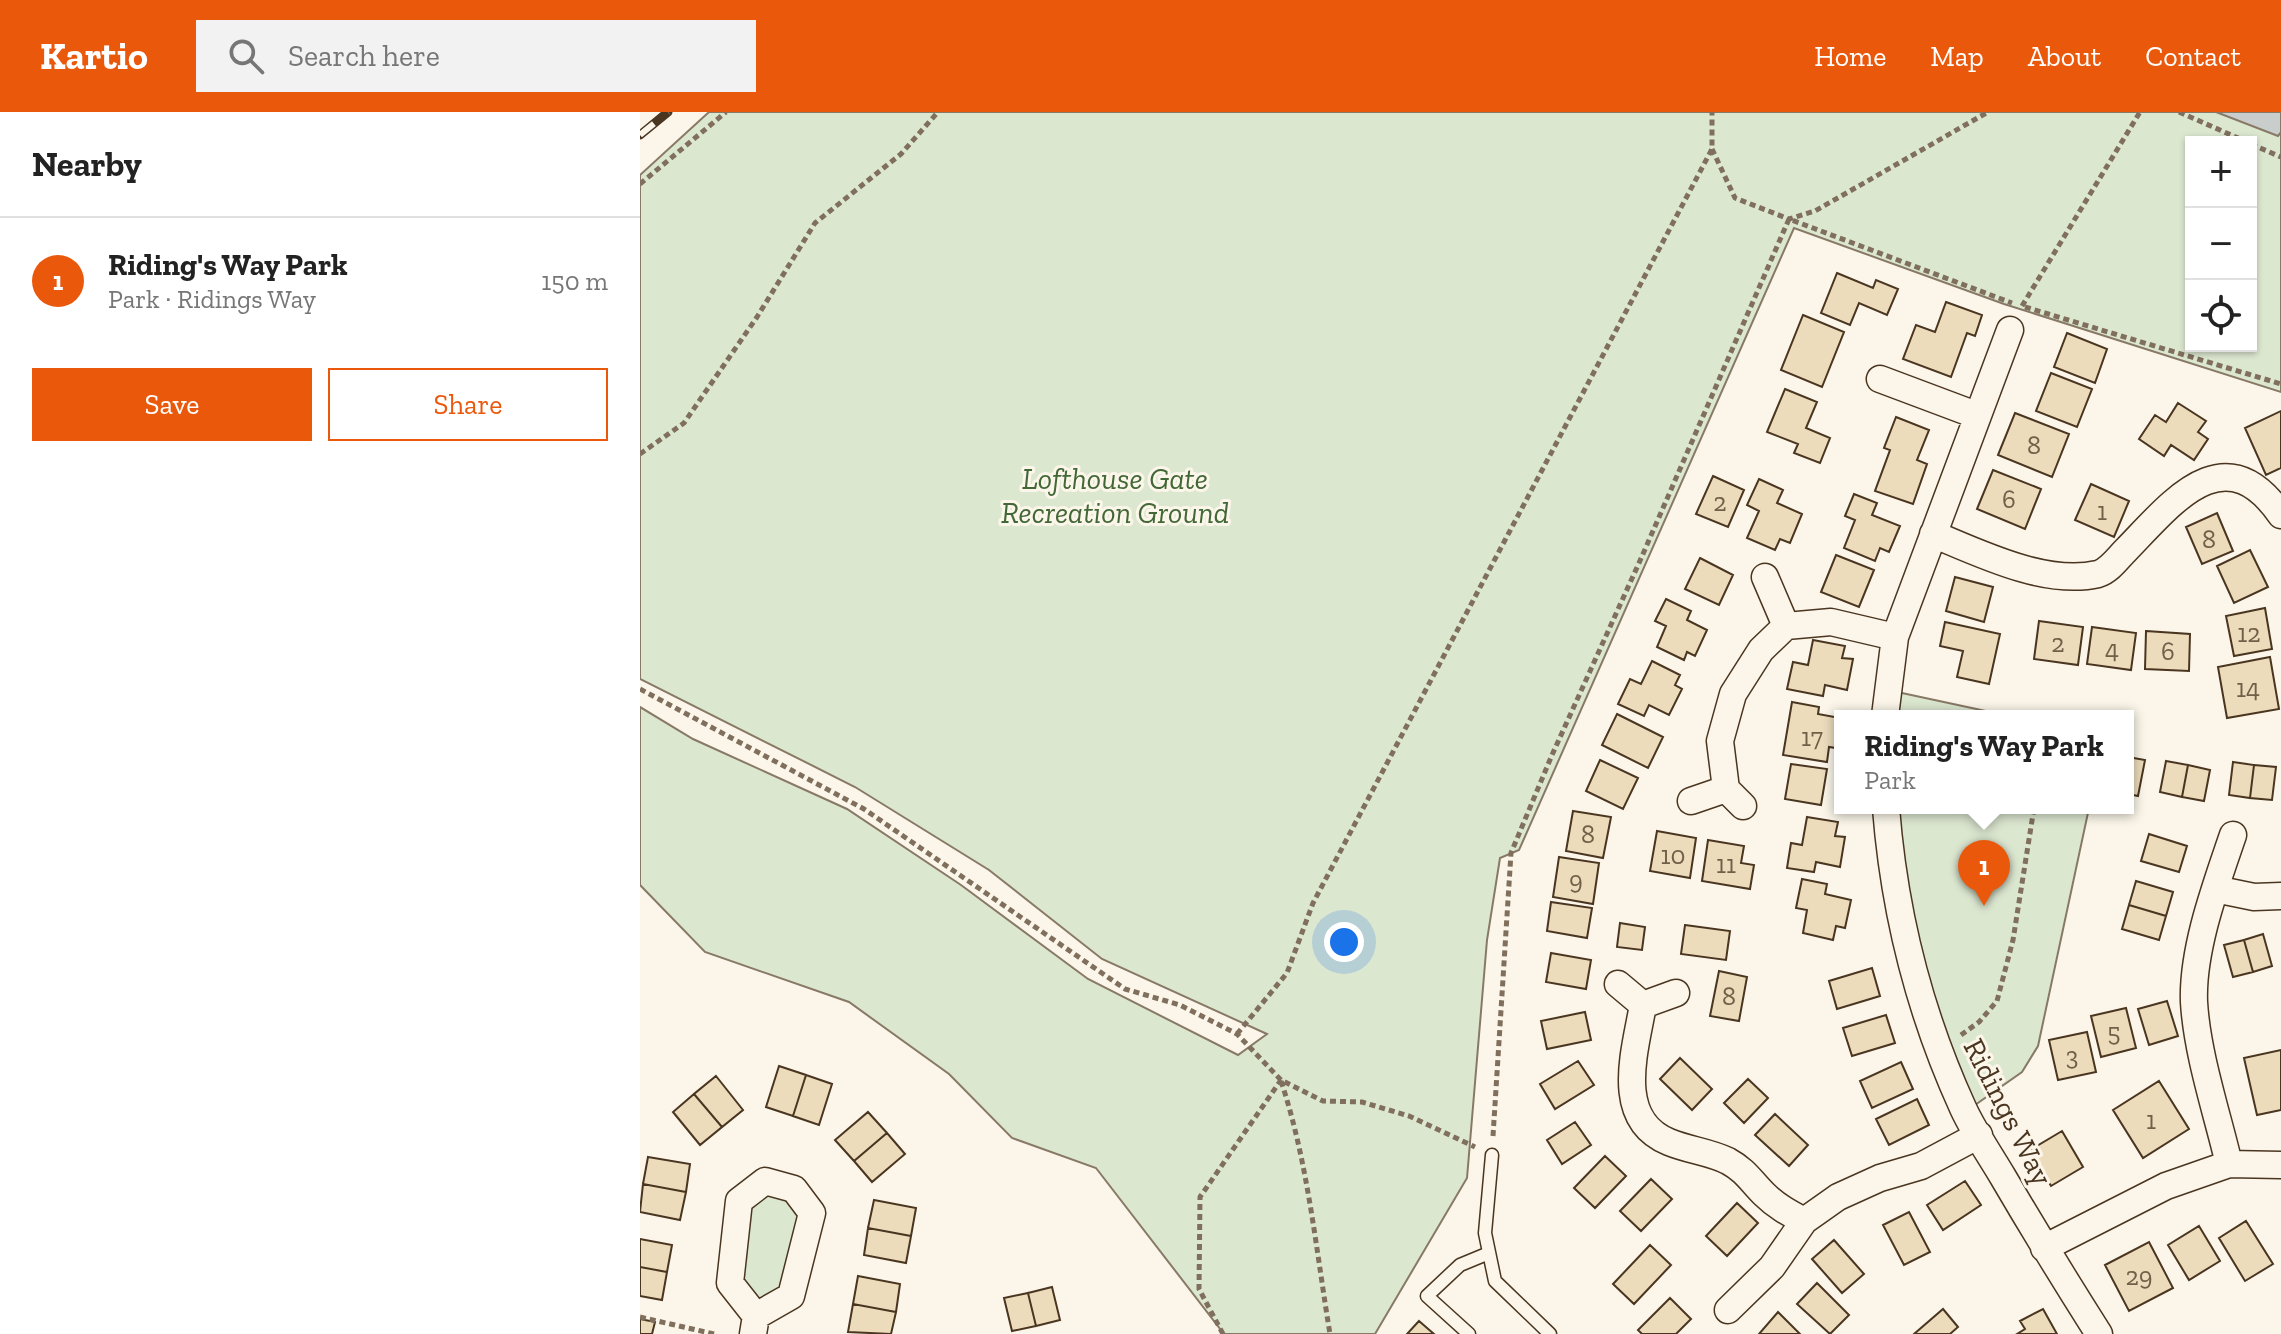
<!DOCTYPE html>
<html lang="en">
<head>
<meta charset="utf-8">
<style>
  body { margin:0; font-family:"Zilla Slab",serif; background:#f2f2f2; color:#222 }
  .controls { position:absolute; right:24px; top:24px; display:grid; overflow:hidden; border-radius:0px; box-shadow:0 2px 6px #0004 }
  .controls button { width:72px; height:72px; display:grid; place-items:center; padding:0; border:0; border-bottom:2px solid #e0e0e0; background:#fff; color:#222; font:40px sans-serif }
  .you { position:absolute; left:704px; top:830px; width:28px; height:28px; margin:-20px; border:6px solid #fff; border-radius:50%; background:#1a73e8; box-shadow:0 0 0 12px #1a73e833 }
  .badge { display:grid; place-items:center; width:52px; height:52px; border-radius:50%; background:#ea580c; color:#fff; font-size:26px; font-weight:700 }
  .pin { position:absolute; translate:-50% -66px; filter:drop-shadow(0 2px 4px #0008) }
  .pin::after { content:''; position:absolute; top:42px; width:28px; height:24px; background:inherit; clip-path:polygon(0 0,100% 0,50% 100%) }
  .popup { position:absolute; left:1194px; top:598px; width:300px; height:104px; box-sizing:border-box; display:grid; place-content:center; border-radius:0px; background:#fff; filter:drop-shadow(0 2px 6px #0005); font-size:26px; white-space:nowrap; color:#767676 }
  .popup b { font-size:30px; color:#222 }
  .popup::after { content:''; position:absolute; left:50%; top:100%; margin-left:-16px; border:16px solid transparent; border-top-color:#fff }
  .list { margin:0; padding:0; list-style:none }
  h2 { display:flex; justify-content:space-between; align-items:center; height:104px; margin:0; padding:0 32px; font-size:34px }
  h2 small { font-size:26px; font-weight:400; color:#767676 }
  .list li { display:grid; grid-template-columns:52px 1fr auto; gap:24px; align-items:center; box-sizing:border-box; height:128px; padding:0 32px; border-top:2px solid #e0e0e0 }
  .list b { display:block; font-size:30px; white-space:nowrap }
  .list p { margin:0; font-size:26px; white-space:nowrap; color:#767676 }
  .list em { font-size:26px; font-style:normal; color:#767676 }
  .actions { display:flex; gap:16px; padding:24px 32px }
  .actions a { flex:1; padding:18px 0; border:2px solid #ea580c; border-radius:0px; text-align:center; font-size:28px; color:#ea580c }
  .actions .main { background:#ea580c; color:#fff }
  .icon { flex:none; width:44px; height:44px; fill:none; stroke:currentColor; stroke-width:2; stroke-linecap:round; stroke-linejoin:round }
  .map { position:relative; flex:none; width:1641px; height:1222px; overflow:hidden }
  header { display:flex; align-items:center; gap:48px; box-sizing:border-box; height:112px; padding:0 40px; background:#ea580c; color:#fff }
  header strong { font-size:38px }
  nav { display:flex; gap:44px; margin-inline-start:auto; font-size:28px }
  .search { width:560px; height:72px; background:#f2f2f2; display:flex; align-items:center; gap:20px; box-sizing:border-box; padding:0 28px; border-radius:0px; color:#767676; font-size:30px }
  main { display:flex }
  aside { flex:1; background:#fff }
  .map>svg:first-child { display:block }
  .green { fill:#dce7d0; stroke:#887966; stroke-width:2; fill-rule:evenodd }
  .water { fill:#c9cecd; stroke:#887966; stroke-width:2 }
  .building { fill:#ecdcbc; stroke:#4a3520; stroke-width:2 }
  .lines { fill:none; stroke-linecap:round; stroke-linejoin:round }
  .lane-casing { stroke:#4a3520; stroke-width:15 }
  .street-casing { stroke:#4a3520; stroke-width:29 }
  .path { stroke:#7f6f5c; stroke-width:5; stroke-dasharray:6 4; stroke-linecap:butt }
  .lane { stroke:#fbf6e9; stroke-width:12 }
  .street { stroke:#fbf6e9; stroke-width:26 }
  .rail-casing { stroke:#4a3520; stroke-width:9 }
  .rail { stroke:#fbf6e9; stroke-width:6; stroke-dasharray:18; stroke-linecap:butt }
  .labels { text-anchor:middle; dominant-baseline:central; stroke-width:6; stroke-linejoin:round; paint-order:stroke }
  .number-label { font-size:26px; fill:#725f47 }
  .park-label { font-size:30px; font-style:italic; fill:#436837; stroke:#fbf6e9 }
  .street-label { font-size:30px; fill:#4a3520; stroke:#fbf6e9 }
</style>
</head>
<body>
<header>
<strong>Kartio</strong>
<div class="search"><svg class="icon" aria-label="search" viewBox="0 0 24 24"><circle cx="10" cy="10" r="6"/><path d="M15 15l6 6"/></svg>Search here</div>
<nav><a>Home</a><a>Map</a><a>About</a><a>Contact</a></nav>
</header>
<main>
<aside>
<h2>Nearby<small></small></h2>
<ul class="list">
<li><span class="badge">1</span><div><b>Riding's Way Park</b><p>Park · Ridings Way</p></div><em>150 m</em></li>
</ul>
<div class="actions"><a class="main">Save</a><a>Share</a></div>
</aside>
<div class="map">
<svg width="1641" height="1222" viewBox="0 0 1641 1222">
  <rect width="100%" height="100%" fill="#fbf6e9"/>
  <path class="green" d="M69 0H1641V280L1364 192 1154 116 879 738 860 746 847 828 827 1066 735 1222H584L456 1056 372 1026 309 962 209 890 65 840 0 773V595L53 627 207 697 321 773 448 867 598 943 627 922 462 847 349 758 215 675 0 567V63ZM1551 30H1611V234H1551Z
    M1248 578 1369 604H1245Z
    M1246 696H1449L1398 934 1382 960 1325 1000 1299 939Z
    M125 1069 172 1101 151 1184 116 1204 90 1171 99 1089Z"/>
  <path class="water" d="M1576 0H1641V20L1638 24Z"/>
  <path class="building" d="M1197 161 1233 176 1236 168 1258 177 1247 203 1219 191 1210 213 1181 201Z
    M1306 190 1342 203 1335 224 1327 221 1311 265 1263 247 1276 213 1295 220Z
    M1163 203 1204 220 1182 275 1141 258Z
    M1427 221 1467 237 1455 271 1414 255Z
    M1411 261 1452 277 1437 315 1396 299Z
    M1145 277 1177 290 1166 316 1190 326 1180 351 1154 341 1158 332 1127 320Z
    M1538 291 1566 309 1558 320 1568 327 1554 348 1531 333 1524 344 1499 327 1515 303 1526 310Z
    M1641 299V356L1626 363 1605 316Z
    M1375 301 1429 322 1412 365 1358 343Z
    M1256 305 1289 318 1277 348 1287 352 1273 392 1235 379 1250 338 1244 336Z
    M1353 358 1401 377 1385 417 1337 397Z
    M1073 364 1104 378 1088 415 1056 402Z
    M1119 367 1143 378 1137 391 1162 402 1150 431 1140 427 1135 438 1107 426 1119 399 1107 393Z
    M1451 372 1489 389 1474 425 1435 408Z
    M1214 382 1237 391 1232 403 1260 414 1249 440 1240 436 1235 449 1204 436 1215 408 1205 404Z
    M1577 401 1593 439 1562 452 1546 415Z
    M1610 438 1628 475 1594 491 1577 454Z
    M1196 443 1234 458 1219 495 1181 480Z
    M1060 446 1093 463 1079 493 1045 477Z
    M1315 465 1353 475 1344 510 1306 499Z
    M1026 487 1051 499 1047 508 1067 518 1055 544 1047 540 1044 548 1017 535 1026 514 1015 509Z
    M1625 496 1632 537 1594 544 1586 504Z
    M1399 509 1443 515 1438 553 1394 547Z
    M1305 510 1360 522 1349 572 1317 565 1323 539 1300 534Z
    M1452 515 1496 521 1491 558 1447 552Z
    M1506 519 1550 522 1549 559 1505 557Z
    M1173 528 1205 534 1202 546 1213 547 1207 578 1185 573 1183 584 1147 577 1153 550 1168 553Z
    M1630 545 1639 597 1587 606 1578 555Z
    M1012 549 1040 563 1035 573 1042 577 1029 603 1009 593 1004 604 978 592 990 567 1001 572Z
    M1152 590 1179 595 1178 602 1200 606 1196 636 1189 635 1187 650 1143 643Z
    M977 602 1023 625 1008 656 962 633Z
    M1488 645 1505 648 1498 684 1488 682Z
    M960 648 998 666 983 697 946 679Z
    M1526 649 1548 653 1542 685 1520 680Z
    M1593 650 1614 653 1610 686 1589 683Z
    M1151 652 1187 657 1181 693 1145 687Z
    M1548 653 1570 658 1564 689 1542 685Z
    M1614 653 1636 655 1632 688 1610 686Z
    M933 699 971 705 963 746 926 739Z
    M1167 705 1198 710 1195 724 1205 725 1200 755 1176 750 1174 760 1147 756 1151 731 1162 733Z
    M1017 719 1056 726 1050 766 1010 759Z
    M1509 722 1547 734 1539 760 1501 749Z
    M1068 728 1104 734 1101 751 1114 753 1110 777 1062 769Z
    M919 745 959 751 953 792 913 785Z
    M1162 767 1187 772 1185 782 1211 788 1205 816 1196 814 1193 828 1163 821 1167 798 1156 796Z
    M1496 769 1533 780 1526 804 1489 793Z
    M911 790 952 796 947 826 907 819Z
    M1489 793 1526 804 1519 828 1482 817Z
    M980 811 1005 815 1002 838 977 835Z
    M1045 813 1090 819 1086 848 1041 842Z
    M1623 822 1632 854 1613 860 1604 828Z
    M1604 828 1613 860 1593 865 1584 833Z
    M911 841 951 848 946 877 906 870Z
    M1232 856 1240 884 1197 897 1189 869Z
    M1079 859 1107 865 1099 909 1070 904Z
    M1527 889 1538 924 1509 933 1498 897Z
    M1486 896 1496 936 1461 945 1451 904Z
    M945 900 951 928 907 937 901 909Z
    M1246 903 1255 931 1212 944 1203 916Z
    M1447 920 1456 960 1418 968 1409 928Z
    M1641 938V998L1617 1003 1604 946Z
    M1040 946 1072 977 1052 998 1020 967Z
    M938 949 954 973 915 997 900 972Z
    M1261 950 1273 977 1232 996 1220 969Z
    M139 954 166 963 153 1004 126 995Z
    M166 963 192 972 179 1013 153 1004Z
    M76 964 103 998 82 1015 54 982Z
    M1108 967 1128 986 1104 1011 1084 991Z
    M1519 969 1549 1017 1503 1046 1473 998Z
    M54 982 82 1015 60 1033 33 1000Z
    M1277 987 1289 1013 1249 1033 1236 1007Z
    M228 1000 247 1021 214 1049 195 1028Z
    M1135 1002 1168 1033 1149 1054 1115 1023Z
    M935 1010 951 1033 922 1052 907 1028Z
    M1422 1019 1443 1055 1411 1074 1390 1038Z
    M247 1021 265 1042 232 1070 214 1049Z
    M965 1044 986 1064 955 1096 934 1076Z
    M8 1045 50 1052 46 1080 3 1072Z
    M1011 1067 1032 1087 1001 1119 980 1099Z
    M1325 1069 1341 1093 1303 1118 1287 1093Z
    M3 1072 46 1080 40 1108 0 1100Z
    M234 1088 276 1096 271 1124 228 1116Z
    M1097 1091 1118 1111 1087 1144 1066 1124Z
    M1269 1100 1290 1140 1264 1153 1243 1113Z
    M1606 1109 1633 1152 1605 1169 1579 1126Z
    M1559 1114 1580 1149 1549 1168 1528 1133Z
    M228 1116 271 1124 266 1151 224 1143Z
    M0 1127 32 1133 27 1160 0 1155Z
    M1194 1128 1224 1162 1202 1181 1172 1147Z
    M1509 1130 1533 1176 1489 1199 1465 1153Z
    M1010 1133 1031 1153 994 1192 973 1172Z
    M0 1155 27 1160 22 1188 0 1184Z
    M218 1164 260 1172 256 1200 213 1192Z
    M1177 1171 1209 1203 1190 1222 1157 1192Z
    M412 1175 420 1208 396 1214 388 1181Z
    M388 1181 396 1214 372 1219 364 1186Z
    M1030 1186 1051 1207 1036 1222H1002L998 1218Z
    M213 1192 256 1200 251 1222 208 1220Z
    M1303 1197 1318 1215 1310 1222H1274Z
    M1403 1197 1417 1222H1377L1385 1217 1380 1209Z
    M1138 1200 1160 1222H1119Z
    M0 1207 15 1210 12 1222H0Z
    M779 1209 794 1222H767Z"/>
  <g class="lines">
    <g class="lane-casing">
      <path id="lane" d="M852 1043 845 1121 855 1169 910 1222
        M829 1222 787 1184 820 1153 849 1141"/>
    </g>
    <g class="street-casing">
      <path id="street" d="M1240 267 1336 303
        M1293 422C1341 442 1406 474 1458 462 1469 459 1478 446 1486 438 1531 392 1584 321 1641 403
        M1125 465 1146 514
        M1245 604 1255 525 1370 218
        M1086 677 1080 629 1093 582 1121 538 1146 514 1191 510 1255 525
        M1051 689 1086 677 1103 694
        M1246 696C1254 799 1280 902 1323 996 1334 1020 1350 1043 1363 1065 1394 1118 1426 1170 1459 1222
        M1575 777 1614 785 1641 784
        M978 872 1003 893 1036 881
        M1003 893C995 939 973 1007 1029 1030 1048 1038 1070 1040 1088 1049 1106 1059 1110 1068 1124 1082 1136 1094 1149 1101 1164 1109L1198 1085 1240 1066 1281 1054 1339 1023
        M1589 1052C1577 1001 1557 942 1554 890 1552 837 1576 773 1593 723
        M1404 1136 1526 1074 1589 1052 1641 1053
        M1088 1198 1132 1155 1164 1109
        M113 1222 116 1204 90 1171 99 1089 125 1069 154 1077 172 1101 151 1184 116 1204"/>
    </g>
    <path class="path" d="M1539 0 1607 30
      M1611 32 1641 45
      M1072 37 1095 86 1149 107 1175 99 1348 0
      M0 72 86 0
      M1382 194 1500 0
      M1385 195 1641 272
      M0 342 44 311 117 205 175 111 261 42 298 0
      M0 577 224 697 485 877 540 893 597 922 641 968 683 989 722 990 769 1004 835 1035
      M597 922 647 861 673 791 1072 37V0
      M1321 923 1339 910 1357 889 1373 828 1394 696
      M641 969C668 1050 676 1138 690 1222
      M853 1024 871 741 912 643 999 451 1149 107 1372 191
      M0 1205 74 1222
      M583 1222 559 1177 560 1085 641 968"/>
    <use href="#lane" class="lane"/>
    <use href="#street" class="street"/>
    <g class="rail-casing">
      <path id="rail" d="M0 23 28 0"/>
    </g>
    <use href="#rail" class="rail"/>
  </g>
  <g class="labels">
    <g class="number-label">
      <text x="1394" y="333">8</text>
      <text x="1369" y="387">6</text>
      <text x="1080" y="390">2</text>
      <text x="1462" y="399">1</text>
      <text x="1569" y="427">8</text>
      <text x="1609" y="521">12</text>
      <text x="1418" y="531">2</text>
      <text x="1472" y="537">4</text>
      <text x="1528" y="539">6</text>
      <text x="1608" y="576">14</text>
      <text x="1172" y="625">17</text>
      <text x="948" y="722">8</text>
      <text x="1033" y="743">10</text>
      <text x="1086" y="752">11</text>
      <text x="936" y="768">9</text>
      <text x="1089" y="884">8</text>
      <text x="1474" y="920">5</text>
      <text x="1432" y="944">3</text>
      <text x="1511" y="1008">1</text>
      <text x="1499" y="1164">29</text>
    </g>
    <g class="park-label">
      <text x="475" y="367">Lofthouse Gate<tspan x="475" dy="34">Recreation Ground</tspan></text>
    </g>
    <g class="street-label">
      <text transform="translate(1368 1000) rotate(63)">Ridings Way</text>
    </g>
  </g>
</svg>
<div class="controls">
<button>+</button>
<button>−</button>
<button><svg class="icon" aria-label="locate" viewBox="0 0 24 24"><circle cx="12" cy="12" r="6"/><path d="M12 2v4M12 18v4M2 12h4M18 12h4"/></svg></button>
</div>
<div class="you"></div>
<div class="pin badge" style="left:1344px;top:794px">1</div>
<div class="popup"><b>Riding's Way Park</b>Park</div>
</div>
</main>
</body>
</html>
